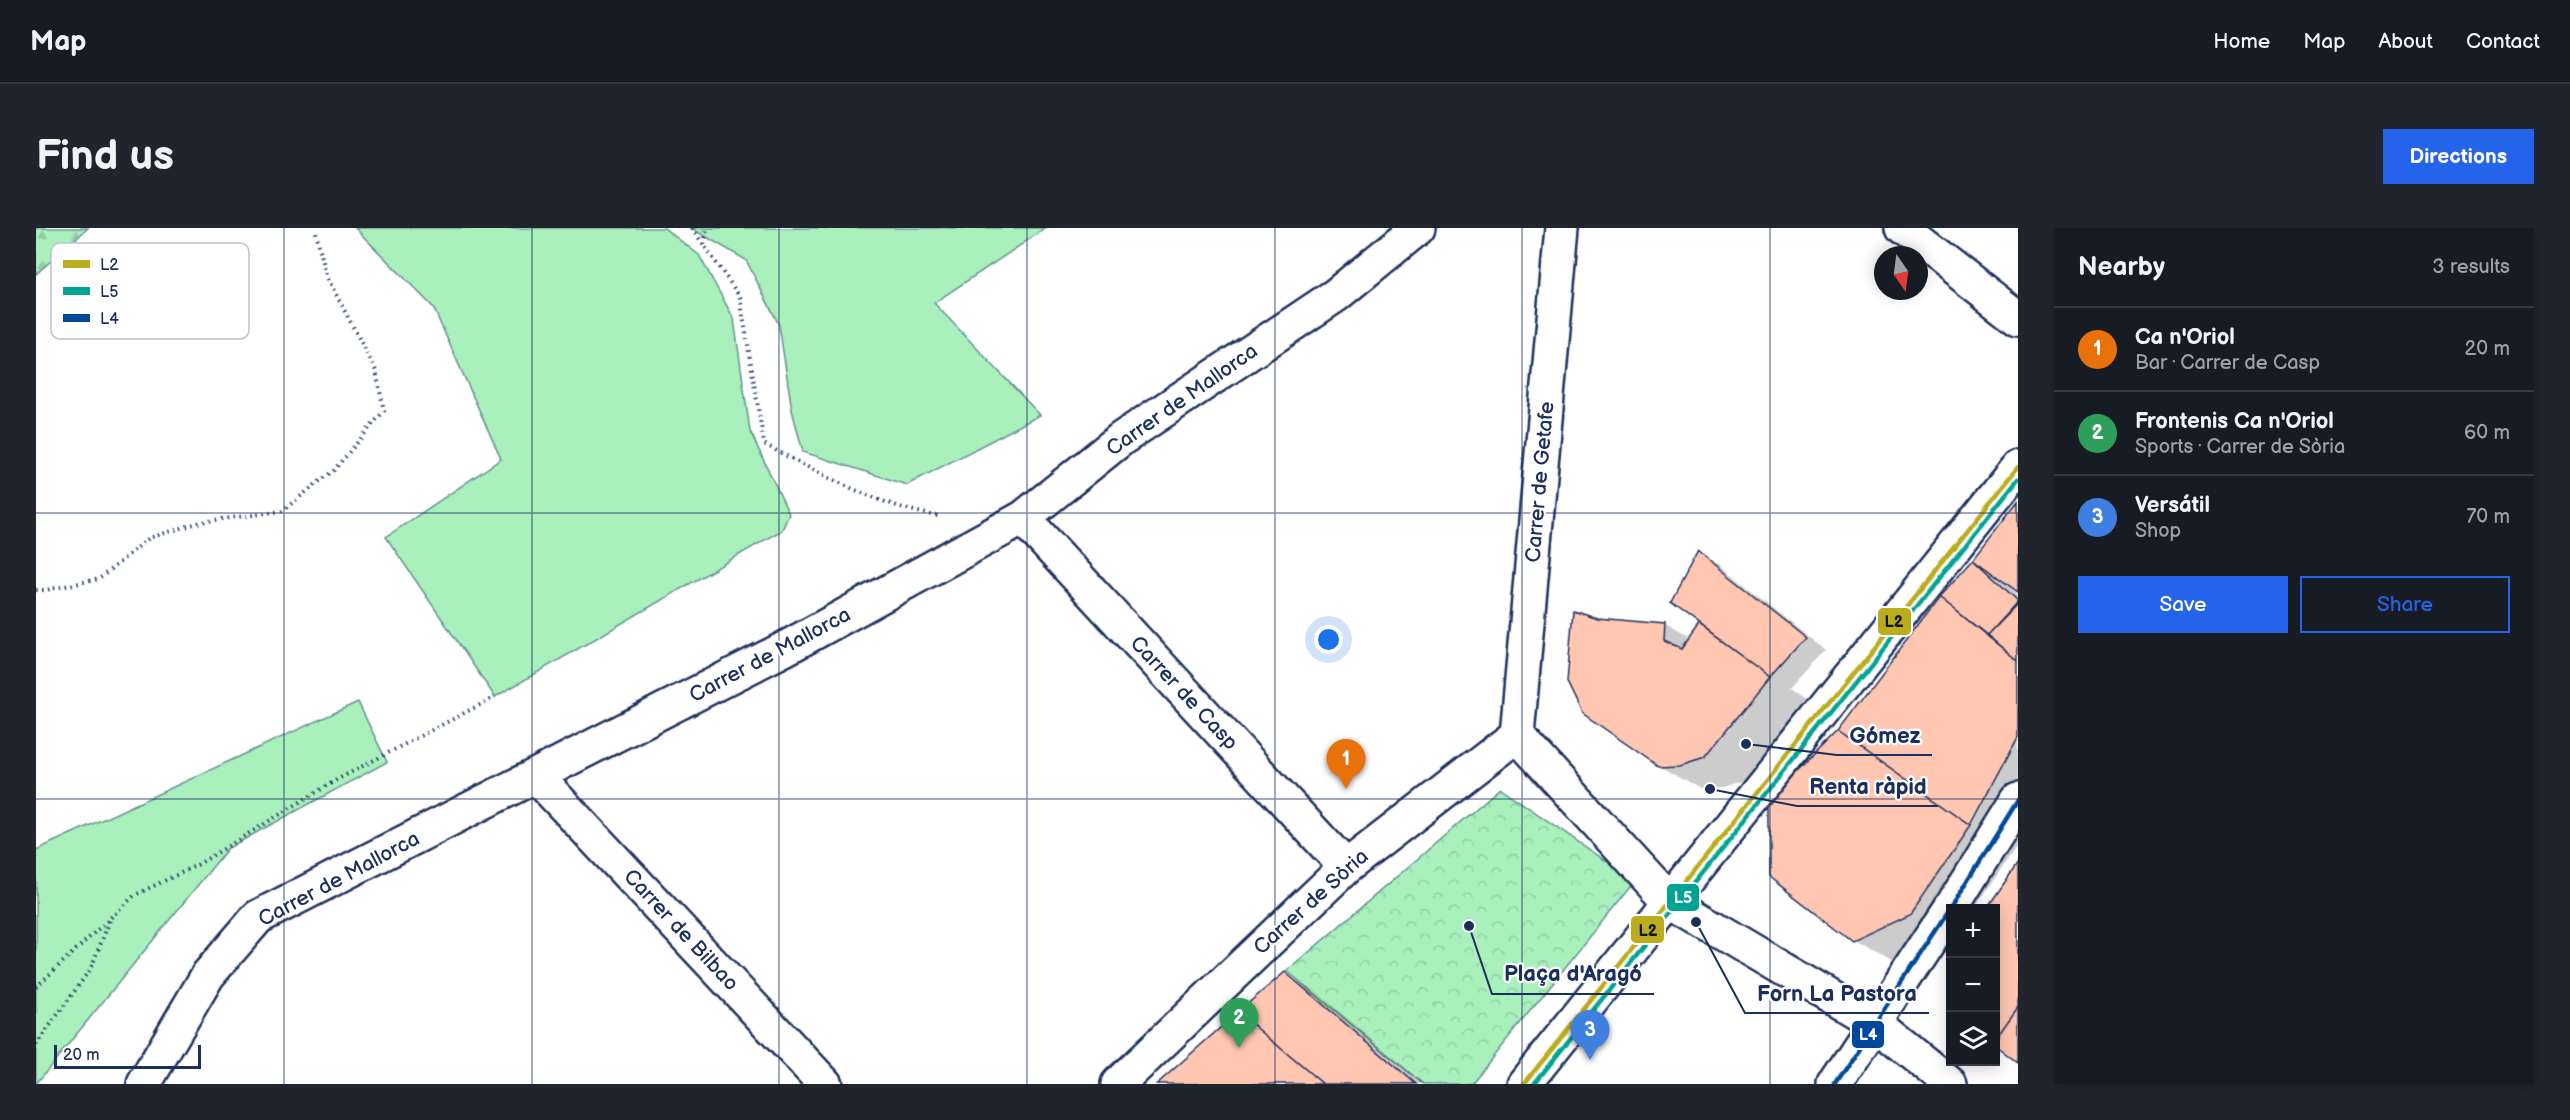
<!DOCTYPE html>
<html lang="en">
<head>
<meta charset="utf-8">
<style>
  body { margin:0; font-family:"Balsamiq Sans",sans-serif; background:#20242c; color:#f1f3f6 }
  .controls { position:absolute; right:18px; bottom:18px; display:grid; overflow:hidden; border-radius:0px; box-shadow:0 3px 15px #0003 }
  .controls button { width:54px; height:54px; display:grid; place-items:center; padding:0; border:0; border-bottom:2px solid #363941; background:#171b24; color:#f1f3f6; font:30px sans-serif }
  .compass { position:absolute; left:1838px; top:18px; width:54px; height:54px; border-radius:50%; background:#171b24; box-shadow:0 3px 15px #0003; rotate:166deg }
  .scale { position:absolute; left:18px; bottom:15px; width:147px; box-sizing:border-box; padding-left:6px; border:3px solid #1b2f5e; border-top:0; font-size:16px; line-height:21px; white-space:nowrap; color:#1b2f5e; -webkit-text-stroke:4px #fff; paint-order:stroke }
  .you { position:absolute; left:1293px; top:412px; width:21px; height:21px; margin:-15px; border:4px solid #fff; border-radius:50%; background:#1a73e8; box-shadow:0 0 0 9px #1a73e833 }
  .badge { display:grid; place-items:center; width:39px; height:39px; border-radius:50%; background:#2563eb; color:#fff; font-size:20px; font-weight:700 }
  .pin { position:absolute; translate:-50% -50px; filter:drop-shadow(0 2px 3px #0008) }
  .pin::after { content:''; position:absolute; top:32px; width:21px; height:18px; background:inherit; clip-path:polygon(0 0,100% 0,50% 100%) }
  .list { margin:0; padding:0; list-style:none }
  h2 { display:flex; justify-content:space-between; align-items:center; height:78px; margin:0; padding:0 24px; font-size:26px }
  h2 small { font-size:20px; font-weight:400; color:#9ea1a6 }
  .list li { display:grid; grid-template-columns:39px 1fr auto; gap:18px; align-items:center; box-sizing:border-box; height:84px; padding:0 24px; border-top:2px solid #363941 }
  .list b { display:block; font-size:22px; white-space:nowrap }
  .list p { margin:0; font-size:20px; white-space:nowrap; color:#9ea1a6 }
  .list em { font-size:20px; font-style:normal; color:#9ea1a6 }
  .actions { display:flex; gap:12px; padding:18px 24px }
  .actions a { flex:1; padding:14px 0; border:2px solid #2563eb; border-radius:0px; text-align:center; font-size:21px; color:#2563eb }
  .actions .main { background:#2563eb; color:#fff }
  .icon { flex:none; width:33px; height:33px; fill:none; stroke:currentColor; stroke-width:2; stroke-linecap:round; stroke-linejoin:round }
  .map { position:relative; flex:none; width:1982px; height:856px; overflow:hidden; border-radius:0px }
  header { display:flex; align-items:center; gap:36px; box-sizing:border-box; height:84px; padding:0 30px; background:#171b24; border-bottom:2px solid #363941 }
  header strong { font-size:28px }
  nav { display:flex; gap:33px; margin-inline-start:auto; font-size:21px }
  .intro { display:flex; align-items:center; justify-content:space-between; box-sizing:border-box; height:144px; padding:0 36px }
  h1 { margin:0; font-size:42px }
  .button { padding:15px 27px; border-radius:0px; background:#2563eb; color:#fff; font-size:21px; font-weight:700 }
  main { display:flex; gap:36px; padding:0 36px }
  aside { flex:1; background:#171b24; border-radius:0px; box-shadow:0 3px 15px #0003 }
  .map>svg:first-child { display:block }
  .green { fill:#a9f0bc; stroke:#62908d; stroke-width:1.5 }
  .forest { fill:url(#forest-firs); stroke:#62908d; stroke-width:1.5 }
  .park { fill:url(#park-crowns); stroke:#62908d; stroke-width:1.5 }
  .shadow { fill:#0003 }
  .building { fill:#ffc7b2; stroke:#1b2f5e; stroke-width:1.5 }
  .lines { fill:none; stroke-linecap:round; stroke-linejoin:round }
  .minor-casing { stroke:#1b2f5e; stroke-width:38 }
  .path { stroke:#1b2f5e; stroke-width:4; stroke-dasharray:1.5 4.5; stroke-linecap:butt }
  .minor { stroke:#fff; stroke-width:33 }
  .bus-1-casing { stroke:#fff; stroke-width:9 }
  .bus-2-casing { stroke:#fff; stroke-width:9 }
  .bus-3-casing { stroke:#fff; stroke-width:9 }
  .bus-1 { stroke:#baac1d; stroke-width:4.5 }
  .bus-2 { stroke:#00a493; stroke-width:4.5 }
  .bus-3 { stroke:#00489a; stroke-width:4.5 }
  .grid { fill:none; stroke:#1b2f5e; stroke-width:1.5; stroke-opacity:0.55 }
  .labels { text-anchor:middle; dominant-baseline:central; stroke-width:4.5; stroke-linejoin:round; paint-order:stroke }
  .street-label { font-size:21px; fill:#1b2f5e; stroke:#fff }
  .key { fill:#fff; stroke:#bbc1cf; stroke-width:1.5 }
  .key-label { font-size:16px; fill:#1b2f5e }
  .leader { fill:none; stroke:#1b2f5e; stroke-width:2 }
  .callout-dot { fill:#1b2f5e; stroke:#fff; stroke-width:2 }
  .callout-label { font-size:22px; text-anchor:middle; font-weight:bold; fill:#1b2f5e; stroke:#fff; stroke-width:4.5; stroke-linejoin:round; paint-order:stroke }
  .line-badge { stroke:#fff; stroke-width:2 }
  .badge-label { font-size:16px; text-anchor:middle; font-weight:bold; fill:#fff }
  .pale-badge-label { font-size:16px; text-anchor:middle; font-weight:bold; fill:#111 }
</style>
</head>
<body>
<header>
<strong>Map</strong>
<nav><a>Home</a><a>Map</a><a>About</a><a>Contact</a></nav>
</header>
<div class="intro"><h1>Find us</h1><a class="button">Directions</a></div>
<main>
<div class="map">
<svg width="1982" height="856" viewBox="0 0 1982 856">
  <defs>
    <pattern id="forest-firs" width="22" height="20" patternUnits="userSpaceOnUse" patternTransform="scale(1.5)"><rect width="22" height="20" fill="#a9f0bc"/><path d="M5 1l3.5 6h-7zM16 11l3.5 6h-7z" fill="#91cea4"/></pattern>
    <pattern id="park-crowns" width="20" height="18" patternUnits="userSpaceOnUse" patternTransform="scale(1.5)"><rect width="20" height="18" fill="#a9f0bc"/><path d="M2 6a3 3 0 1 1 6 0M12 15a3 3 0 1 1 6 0" fill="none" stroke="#91cea4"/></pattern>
  </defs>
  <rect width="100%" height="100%" fill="#fff"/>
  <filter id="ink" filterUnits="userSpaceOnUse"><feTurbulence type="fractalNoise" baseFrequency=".0167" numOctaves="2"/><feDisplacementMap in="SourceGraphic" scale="12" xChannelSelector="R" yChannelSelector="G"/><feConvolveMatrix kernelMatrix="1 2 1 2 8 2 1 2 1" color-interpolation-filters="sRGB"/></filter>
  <g filter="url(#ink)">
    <path class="green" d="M319 0H628L663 27 698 91 714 203 753 286 746 302 459 469 350 309 465 231 397 79Z
      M655 0H1010L898 75 1004 187 871 257 767 224 756 182 743 97 710 32Z
      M322 474 351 534 192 620 0 856V622Z"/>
    <path class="forest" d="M0 0H52L0 46Z"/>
    <path class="park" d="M1464 560 1599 653 1435 856H1387L1251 743Z"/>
    <path class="shadow" d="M1982 276V362L1971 356 1982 367V616L1939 680H1914V712L1861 737 1817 712 1803 504 1904 370Z
      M1663 325 1684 337 1790 422 1756 460 1774 473 1711 552 1686 560 1664 561 1623 537 1561 391 1628 397 1654 412 1670 403Z
      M1982 637V833L1960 817V680H1953Z
      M1249 746 1279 763 1388 856H1123Z"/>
    <path class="building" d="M1982 273V364L1937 331Z
      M1662 323 1770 409 1734 449 1634 375Z
      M1937 331 1982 373 1951 407 1903 369Z
      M1903 369 1982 433V509L1935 597 1802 503Z
      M1982 375V433L1951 407Z
      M1537 382 1561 390 1629 396 1628 413 1646 421 1663 397 1734 449 1669 529 1644 537 1622 538 1546 485 1531 454Z
      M1802 503 1935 597 1874 686 1816 713 1733 649V572Z
      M1982 635V779L1960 810V680H1951Z
      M1914 734V762L1911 739Z
      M1249 744 1380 856H1287L1202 784Z
      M1982 779V835L1960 818V810Z
      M1202 784 1287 856H1121Z"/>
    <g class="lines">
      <g class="minor-casing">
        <path id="minor" d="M1866 0 1982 90
          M987 290 1310 639
          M1481 507 1634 674 1840 796 1914 856
          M1481 507 1526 0
          M500 548 789 856
          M1915 680 1982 572
          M108 856 172 747 222 689 748 421 987 290 1085 211 1300 67 1382 0
          M1082 856 1310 639 1481 507
          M1488 856 1982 239
          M1799 856 1914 681"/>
      </g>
      <path class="path" d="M656 0 704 69 728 216C779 243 844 279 902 288
        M668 16 671 0
        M0 362H10L63 351 113 310 165 294 246 283 298 242 348 183 340 143 290 47 279 0
        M0 759 99 667 161 637 302 551 459 469
        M0 817 55 740 74 692"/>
      <use href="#minor" class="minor"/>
      <g class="bus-1-casing">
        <path id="bus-1" d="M1488 856 1982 239"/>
      </g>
      <g class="bus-2-casing">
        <path id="bus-2" d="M1498 856 1982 251"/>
      </g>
      <g class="bus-3-casing">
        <path id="bus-3" d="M1915 680 1982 572
          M1799 856 1914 681"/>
      </g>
      <use href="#bus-1" class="bus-1"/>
      <use href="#bus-2" class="bus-2"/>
      <use href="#bus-3" class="bus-3"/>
    </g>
  </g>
  <path class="grid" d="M248 0V856M496 0V856M743 0V856M991 0V856M1239 0V856M1486 0V856M1734 0V856M0 285H1982M0 571H1982"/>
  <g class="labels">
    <g class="street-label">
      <text transform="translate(1146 172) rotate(-35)">Carrer de Mallorca</text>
      <text transform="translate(1504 254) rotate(-85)">Carrer de Getafe</text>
      <text transform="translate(734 427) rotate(-28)">Carrer de Mallorca</text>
      <text transform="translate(1148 465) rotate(47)">Carrer de Casp</text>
      <text transform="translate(303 651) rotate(-28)">Carrer de Mallorca</text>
      <text transform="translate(1275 674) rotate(-42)">Carrer de Sòria</text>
      <text transform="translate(645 702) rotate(47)">Carrer de Bilbao</text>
    </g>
  </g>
  <rect x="15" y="15" width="198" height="96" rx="9" class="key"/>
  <rect x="27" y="32" width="27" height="8" fill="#baac1d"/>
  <rect x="27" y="59" width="27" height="8" fill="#00a493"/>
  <rect x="27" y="86" width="27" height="8" fill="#00489a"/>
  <g class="key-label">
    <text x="64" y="42">L2</text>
    <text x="64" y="69">L5</text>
    <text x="64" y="96">L4</text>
  </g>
  <path class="leader" d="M1710 516L1801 527H1896M1674 561L1761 578H1902M1433 698L1456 766H1618M1660 694L1709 785H1893"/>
  <g class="callout-dot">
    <circle cx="1710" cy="516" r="6"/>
    <circle cx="1674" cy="561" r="6"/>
    <circle cx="1433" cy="698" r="6"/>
    <circle cx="1660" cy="694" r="6"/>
  </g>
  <g class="callout-label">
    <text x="1849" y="515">Gómez</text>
    <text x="1832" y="566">Renta ràpid</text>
    <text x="1537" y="753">Plaça d'Aragó</text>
    <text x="1801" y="773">Forn La Pastora</text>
  </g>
  <g class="line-badge">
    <rect x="1841" y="379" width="35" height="29" rx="6" fill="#baac1d"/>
    <rect x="1630" y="655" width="34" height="29" rx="6" fill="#00a493"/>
    <rect x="1594" y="687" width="35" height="29" rx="6" fill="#baac1d"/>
    <rect x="1815" y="792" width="34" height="29" rx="6" fill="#00489a"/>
  </g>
  <g class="badge-label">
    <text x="1647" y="675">L5</text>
    <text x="1832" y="812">L4</text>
  </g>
  <g class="pale-badge-label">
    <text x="1858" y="399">L2</text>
    <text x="1612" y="708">L2</text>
  </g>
</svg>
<div class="controls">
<button>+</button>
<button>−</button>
<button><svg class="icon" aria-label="layers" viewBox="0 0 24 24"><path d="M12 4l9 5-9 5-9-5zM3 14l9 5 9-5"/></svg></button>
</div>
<svg class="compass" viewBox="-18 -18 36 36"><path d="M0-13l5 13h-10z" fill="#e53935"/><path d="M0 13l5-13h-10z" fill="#9ea1a6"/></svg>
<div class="scale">20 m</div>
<div class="you"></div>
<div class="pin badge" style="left:1310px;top:561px;background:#e8710a">1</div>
<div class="pin badge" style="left:1203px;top:820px;background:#2e9e5b">2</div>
<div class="pin badge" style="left:1554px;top:832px;background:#3f7fe0">3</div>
</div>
<aside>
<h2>Nearby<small>3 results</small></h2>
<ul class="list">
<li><span class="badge" style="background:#e8710a">1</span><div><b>Ca n'Oriol</b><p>Bar · Carrer de Casp</p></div><em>20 m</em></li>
<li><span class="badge" style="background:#2e9e5b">2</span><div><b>Frontenis Ca n'Oriol</b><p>Sports · Carrer de Sòria</p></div><em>60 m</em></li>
<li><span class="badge" style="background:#3f7fe0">3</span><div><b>Versátil</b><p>Shop</p></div><em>70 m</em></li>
</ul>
<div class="actions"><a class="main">Save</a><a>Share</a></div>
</aside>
</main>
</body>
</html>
